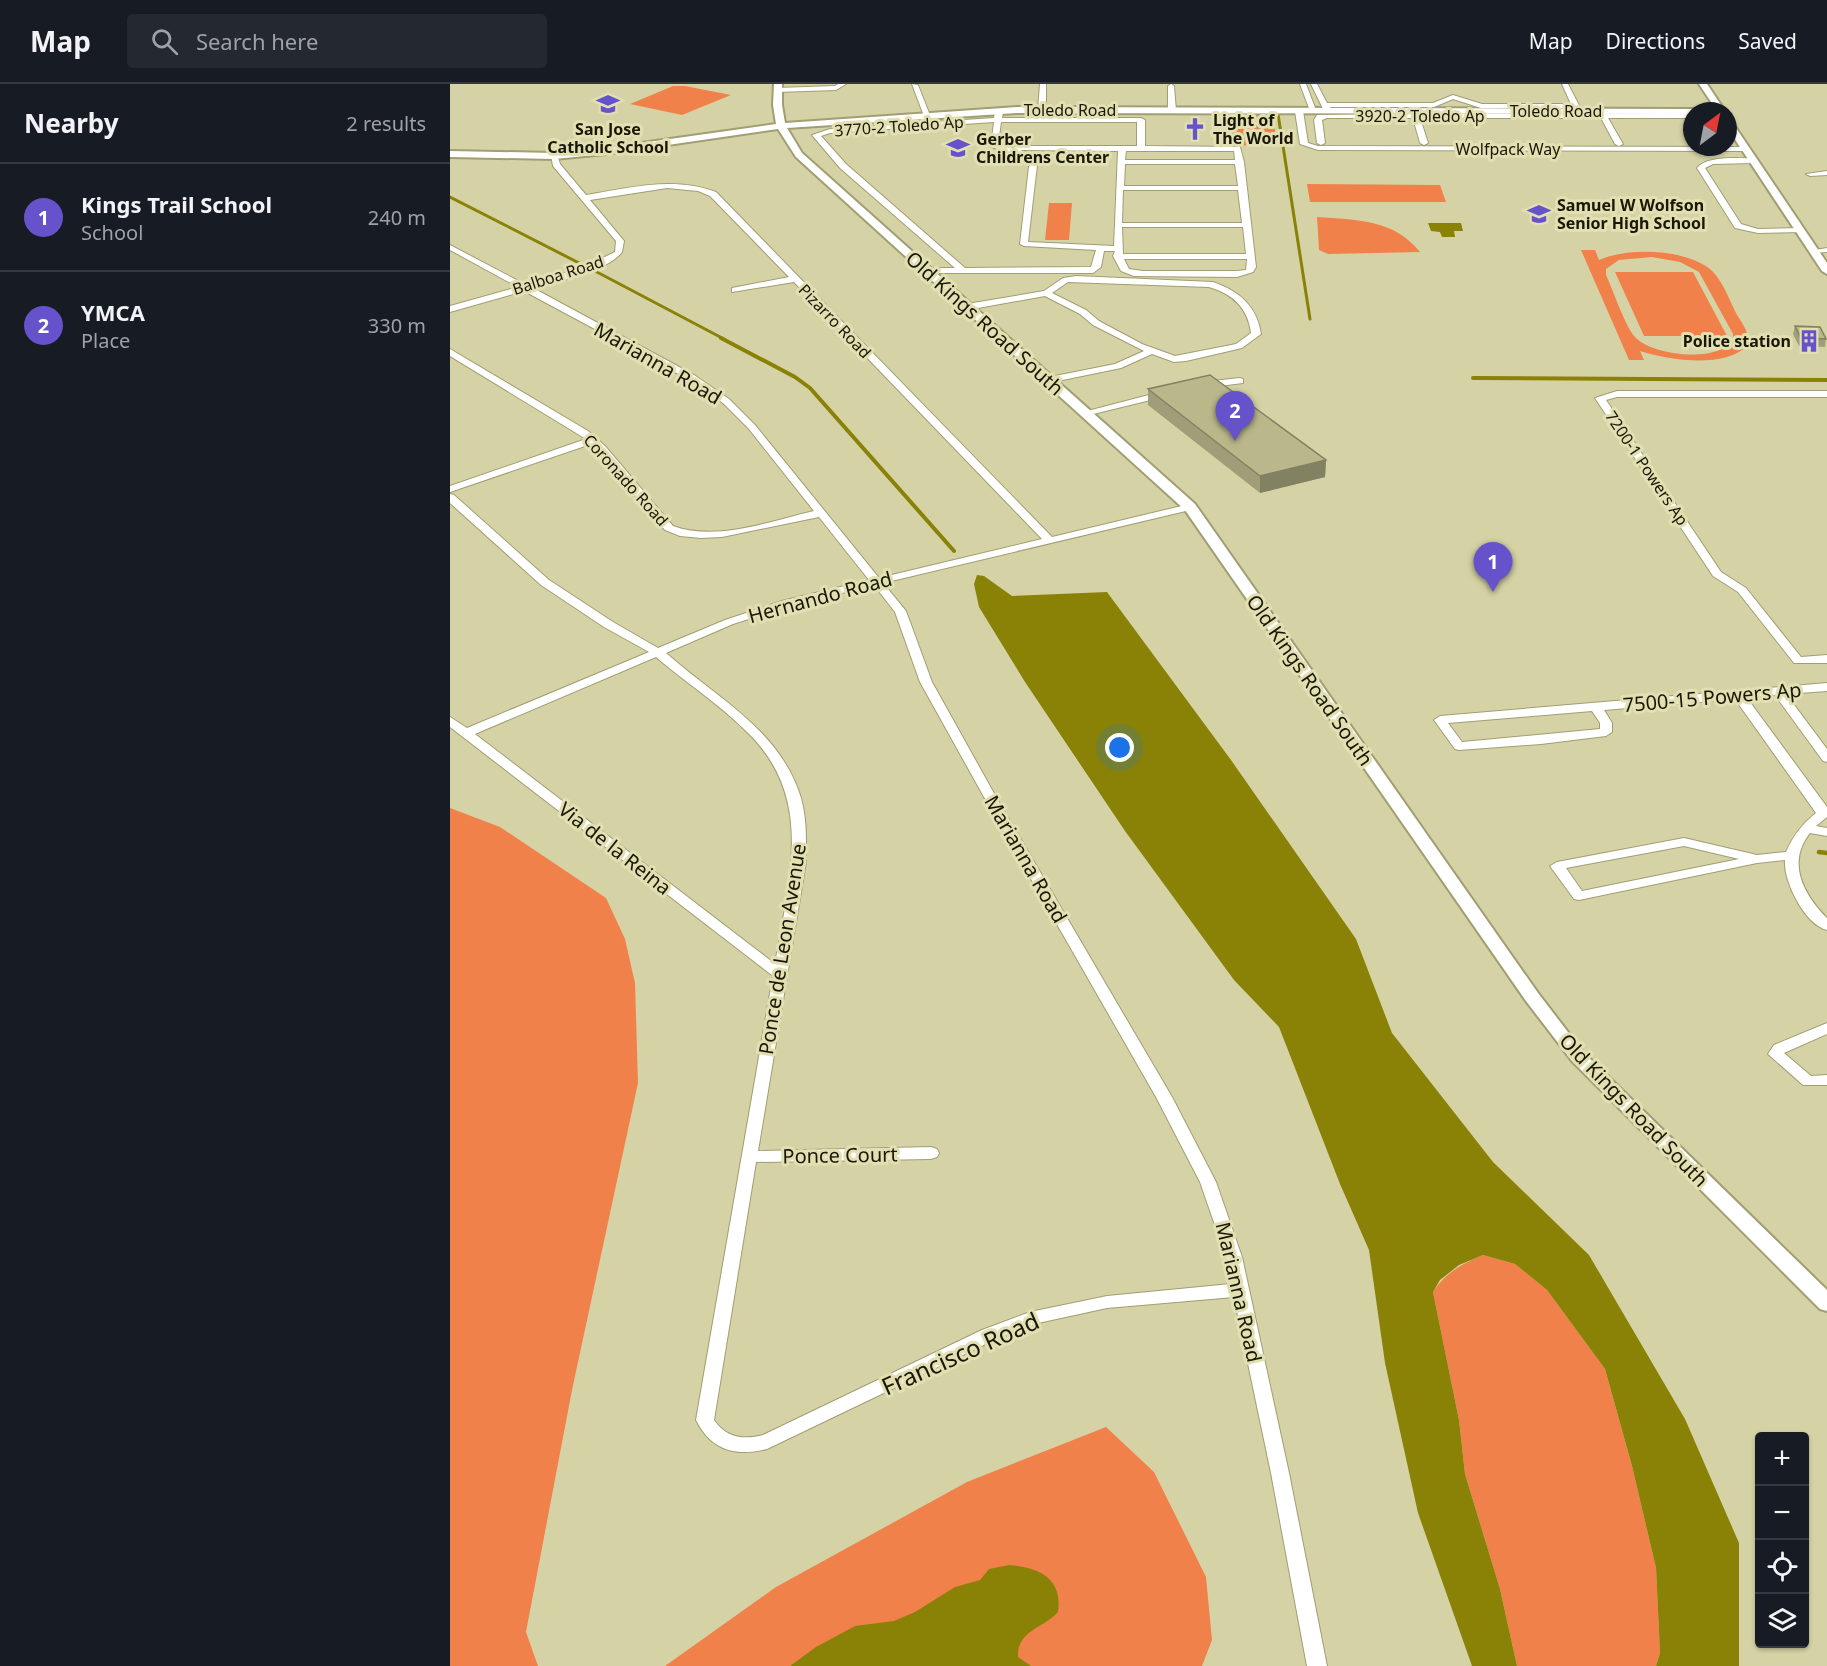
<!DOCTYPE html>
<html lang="en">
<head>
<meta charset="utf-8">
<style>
  body { margin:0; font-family:"Noto Sans",sans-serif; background:#242831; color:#f1f3f6 }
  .controls { position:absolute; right:18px; bottom:18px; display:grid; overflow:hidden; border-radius:6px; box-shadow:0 2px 4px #0004 }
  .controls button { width:54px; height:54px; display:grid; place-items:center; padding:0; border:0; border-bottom:2px solid #363941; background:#171b24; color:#f1f3f6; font:30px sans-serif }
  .compass { position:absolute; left:1233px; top:18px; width:54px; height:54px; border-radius:50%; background:#171b24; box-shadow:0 2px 4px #0004; rotate:32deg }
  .you { position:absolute; left:670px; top:664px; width:21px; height:21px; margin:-15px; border:4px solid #fff; border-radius:50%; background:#1a73e8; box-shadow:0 0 0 9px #1a73e833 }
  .badge { display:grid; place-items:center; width:39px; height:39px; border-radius:50%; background:#6653cc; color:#fff; font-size:20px; font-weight:700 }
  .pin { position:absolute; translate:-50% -50px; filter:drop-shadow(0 2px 3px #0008) }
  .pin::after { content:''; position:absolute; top:32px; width:21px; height:18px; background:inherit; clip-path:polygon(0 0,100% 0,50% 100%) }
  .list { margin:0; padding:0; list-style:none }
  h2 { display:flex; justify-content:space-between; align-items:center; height:78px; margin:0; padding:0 24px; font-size:26px }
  h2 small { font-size:20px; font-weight:400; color:#9ea1a6 }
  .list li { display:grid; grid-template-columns:39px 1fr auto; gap:18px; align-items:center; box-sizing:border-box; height:108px; padding:0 24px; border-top:2px solid #363941 }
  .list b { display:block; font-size:22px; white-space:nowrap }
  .list p { margin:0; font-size:20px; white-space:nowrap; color:#9ea1a6 }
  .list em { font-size:20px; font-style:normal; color:#9ea1a6 }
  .icon { flex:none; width:33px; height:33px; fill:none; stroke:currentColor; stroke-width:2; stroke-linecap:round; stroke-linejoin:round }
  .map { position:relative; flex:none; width:1377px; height:1582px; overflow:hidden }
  header { display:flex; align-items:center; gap:36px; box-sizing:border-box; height:84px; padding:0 30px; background:#171b24; border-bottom:2px solid #363941 }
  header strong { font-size:28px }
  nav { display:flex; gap:33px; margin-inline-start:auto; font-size:21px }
  .search { width:420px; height:54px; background:#242831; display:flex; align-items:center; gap:15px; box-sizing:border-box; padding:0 21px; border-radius:6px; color:#9ea1a6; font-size:22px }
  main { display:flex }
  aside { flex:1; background:#171b24 }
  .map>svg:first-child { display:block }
  .green { fill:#f1814a; fill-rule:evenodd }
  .water { fill:#8a8207 }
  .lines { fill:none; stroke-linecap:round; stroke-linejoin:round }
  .stream-far2 { stroke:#8a8207; stroke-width:3 }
  .stream-far1 { stroke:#8a8207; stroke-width:4 }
  .stream { stroke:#8a8207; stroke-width:4.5 }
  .minor-casing { stroke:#a09e72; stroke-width:2 }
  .tertiary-casing { stroke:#a09e72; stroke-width:4 }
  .minor { fill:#fff; fill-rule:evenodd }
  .tertiary { fill:#fff; fill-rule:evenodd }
  .wall { fill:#a09e78 }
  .shaded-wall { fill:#828161 }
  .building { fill:#bab88b; stroke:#828161; stroke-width:1.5 }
  .labels { text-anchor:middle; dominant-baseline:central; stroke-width:6; stroke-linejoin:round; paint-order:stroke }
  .far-street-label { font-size:16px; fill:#191706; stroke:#e2e0b2 }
  .far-poi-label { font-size:16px; font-weight:bold; fill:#191706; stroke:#e2e0b2; text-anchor:start }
  .street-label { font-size:20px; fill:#191706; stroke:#e2e0b2 }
  .near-street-label { font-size:24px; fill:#191706; stroke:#e2e0b2 }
</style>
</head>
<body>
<header>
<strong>Map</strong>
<div class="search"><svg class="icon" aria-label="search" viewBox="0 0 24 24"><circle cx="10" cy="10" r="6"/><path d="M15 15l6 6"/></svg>Search here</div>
<nav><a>Map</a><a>Directions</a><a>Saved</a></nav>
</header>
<main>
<aside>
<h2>Nearby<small>2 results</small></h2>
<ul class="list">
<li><span class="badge">1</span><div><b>Kings Trail School</b><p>School</p></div><em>240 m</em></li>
<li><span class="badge">2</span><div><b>YMCA</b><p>Place</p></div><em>330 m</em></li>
</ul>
</aside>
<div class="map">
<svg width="1377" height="1582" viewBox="0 0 1377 1582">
  <rect width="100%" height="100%" fill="#d5d3a5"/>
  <path class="green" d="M223 2H235L281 11 232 31 180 20Z
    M778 31 822 32 828 62 780 61Z
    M857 100 990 101 996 118H860Z
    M599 119H622L619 156H595Z
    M867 133C906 136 944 135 970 168L878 170 869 166Z
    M1131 166H1145L1149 176C1178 163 1235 165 1260 185 1272 195 1279 215 1286 229 1291 238 1302 251 1297 262 1274 285 1218 276 1190 267L1194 276H1179ZM1202 173 1230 178 1249 188 1283 250V256C1269 279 1202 272 1185 253 1175 242 1163 206 1156 191V185L1169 176Z
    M1165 188H1243L1277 252H1194Z
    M0 724 50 743 156 814 175 855 185 899 188 999 122 1306 76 1548 88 1582H0Z
    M1033 1171 1065 1180 1097 1206 1155 1285 1182 1382 1206 1484 1210 1569 1206 1582H1067L1050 1505 1015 1390 1009 1336 983 1208C996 1188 1012 1180 1033 1171Z
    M656 1343 704 1388 756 1493 762 1556 752 1582H215L326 1503 517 1398Z"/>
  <path class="water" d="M978 139H1011L1013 147H1004L1005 153H992L990 148 981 147Z
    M527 491 534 492 562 512 657 508 781 676 906 855 942 949 1043 1078 1139 1171 1235 1335 1289 1459V1582H1206L1210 1569 1206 1484 1182 1382 1155 1285 1097 1206 1065 1180 1033 1171 1009 1181 990 1196 983 1208 1009 1336 1015 1390 1050 1505 1067 1582H1022L968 1429 935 1279 919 1166 890 1100 829 943 784 896 675 747 575 598 529 523 524 500Z
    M559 1481C589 1483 613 1494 608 1528 593 1545 567 1546 568 1573L581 1582H340L366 1563 405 1542 444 1537 465 1528 505 1503 530 1496 539 1485Z"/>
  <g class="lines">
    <path class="stream-far2" d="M780 30H828L860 235
      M0 113 131 180
      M145 187 274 255"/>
    <path class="stream-far1" d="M271 254 345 293 360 304 504 467
      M1023 294 1377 296"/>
    <path class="stream" d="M1369 768 1377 769"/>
    <g class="minor-casing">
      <path id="minor" d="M388 0H396L386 6 327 8 324 6 327 4 385 2Z
        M462 0 468 1 481 34 474 32Z
        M590 0H596V26L592 28 588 26Z
        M721 0 724 2 726 27 722 29 718 27V2Z
        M850 0H856L867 29 860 27Z
        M861 0H867L877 19H983L1003 11 1032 20H1121L1112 0H1118L1132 27 1125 29 1123 24H1031L1003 15 984 23H880L882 27 878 29 874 27Z
        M849 25 853 27 858 59 868 62 1296 63 1300 65 1296 67 868 66 850 60 845 27Z
        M964 25 968 30H1148L1147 28 1151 26 1156 30H1242V34H1158L1173 60 1169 62 1165 60 1151 34H970L978 59 974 61 970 59 963 34H877L872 36 875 59 871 61 867 59 864 36 867 31 961 30 960 27Z
        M549 26 553 28 552 34H691L695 36V62L790 63 794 78 806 183 803 188 787 193 684 192 671 187 663 172 665 167H654L651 183 643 189H474L473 187 477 184H505L390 84 362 51 380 45 544 34 545 28ZM544 38 541 63 580 74 570 160 574 162 646 166 641 183 515 184 396 80 371 52 380 49ZM551 38H687V62H570L562 64 548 60ZM570 66 668 67 664 162 578 158 588 73ZM676 67H784L785 76H675ZM675 80H785L788 102H674ZM673 106H788L792 139H672ZM672 143H793L796 170H673ZM674 175H797L796 186 787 187H693L679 185Z
        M101 70H107L110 80 136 111C180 104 223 92 266 108L602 453 740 420 745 423 740 426 433 499 456 527 482 598 546 713 722 1013 766 1098 792 1173 839 1389 877 1582H857L821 1389 784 1213 657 1224 588 1239 544 1256 317 1365C285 1373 261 1366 246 1336L323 892 0 643V633L17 644 199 568 154 543 91 501 0 419V410L4 411 99 496 163 538 208 564 275 536 332 517 419 496 369 433 272 453 251 454 230 452 215 446 141 360 0 408V402L136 355 0 272V265L138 347 155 362 223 442C267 458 320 437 364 427L299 345 273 319 238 295 74 207 0 228V222L68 203 0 166V161L76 201 136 182 165 168 166 157 103 82ZM217 104 248 107 260 112 339 193 282 204V208L344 198 592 455 429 494 305 341 279 315 244 291 83 204C106 198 158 187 172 168L174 157 140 116ZM424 501 445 528 470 598 534 713 706 1013 750 1098 776 1173 781 1200 657 1212 580 1228 532 1246 313 1351C294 1356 276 1354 264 1336L306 1078 481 1075 487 1073 489 1069 487 1065 481 1063 308 1067 356 778C356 757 357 735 351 714 330 645 265 613 216 569L283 540 340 522ZM206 573C235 598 268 619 295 646 366 712 339 796 325 880L25 650Z
        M1307 75V79H1304L1263 80 1255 84 1291 140 1308 145 1350 144H1353V148L1308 149 1285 144 1247 84C1257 71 1291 74 1307 75Z
        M1377 87V91L1360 92 1356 90Z
        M1377 164V168L1363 169 1359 167Z
        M626 192 763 198C789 207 807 222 811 250L792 264 736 277 724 278 702 270 671 284 598 299 593 296 595 294 665 280 694 267 643 241 630 230 595 212 517 226 513 223 517 220 594 207 613 194ZM618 198 759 203C783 210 798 224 801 249L786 260 725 272 692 260 649 237 636 226 602 209Z
        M790 294 793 295V299L753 304 748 301 753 298Z
        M714 307 717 308V312L635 332 630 329Z
        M1167 307H1377V313H1167L1156 316 1271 488 1296 504 1351 573 1377 571V579H1344L1288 508 1263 492 1145 314Z
        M1377 599V607L1336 610 1377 665V678L1373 677 1325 611 1297 614 1377 723V733L1366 742 1377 744V752L1360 749C1336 779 1354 811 1377 834V846C1355 841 1333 797 1335 776L1307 779 1129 816 1124 815 1100 782 1107 778 1234 754 1307 771 1336 768C1343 752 1352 740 1366 729L1285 615 1154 626 1162 639V648L1156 652 1091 660 1009 666 1005 665 984 636 990 632ZM1142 627 1150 639V645L1012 658 998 639ZM1234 762 1289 775 1132 807 1116 784Z
        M1377 939V950L1334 969 1361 992 1377 991V1001H1353L1318 970 1324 961Z"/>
    </g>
    <g class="tertiary-casing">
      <path id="tertiary" d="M324 0H332V21L335 39 567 23 1245 25 1246 27H1242V30L567 29 337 44 352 69 745 420 1088 909 1134 969 1377 1206V1227L1370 1225 1122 977 1076 917 735 426 346 73 328 45 156 70 104 75 0 73V67L104 69 156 64 326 40 323 21Z
        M1249 0H1257L1275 27H1267Z
        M1278 35 1282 38 1377 179V190L1372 187 1278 45Z"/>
    </g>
    <use href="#minor" class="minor"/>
    <use href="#tertiary" class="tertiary"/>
  </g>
  <path class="wall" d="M1345 242 1376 255 1375 263 1349 262 1343 250Z
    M698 305 876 376 875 393 810 409 698 321Z"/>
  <path class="shaded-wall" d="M876 376 875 393 810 409V392Z"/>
  <path class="building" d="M1345 242 1370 243 1376 255 1351 254Z
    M760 291 876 376 810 392 698 305Z"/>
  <defs>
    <g id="school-bare" transform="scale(1.8)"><path d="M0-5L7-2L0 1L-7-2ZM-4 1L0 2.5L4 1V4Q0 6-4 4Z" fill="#6653cc" stroke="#e2e0b2" stroke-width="2.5" paint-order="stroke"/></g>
    <g id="church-bare" transform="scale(1.8)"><path d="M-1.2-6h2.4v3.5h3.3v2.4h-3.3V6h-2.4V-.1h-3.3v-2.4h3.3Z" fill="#6653cc" stroke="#e2e0b2" stroke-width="2.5" paint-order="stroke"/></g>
    <g id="building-bare" transform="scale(1.8)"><path d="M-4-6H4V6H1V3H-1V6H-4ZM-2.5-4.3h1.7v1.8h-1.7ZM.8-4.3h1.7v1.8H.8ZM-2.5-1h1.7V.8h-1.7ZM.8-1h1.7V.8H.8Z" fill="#6653cc" stroke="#e2e0b2" stroke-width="2.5" paint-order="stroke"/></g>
  </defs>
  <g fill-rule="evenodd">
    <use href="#school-bare" x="158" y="20"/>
    <use href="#church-bare" x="745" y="45"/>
    <use href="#school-bare" x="508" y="64"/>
    <use href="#school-bare" x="1089" y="130"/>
    <use href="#building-bare" x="1359" y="257"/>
  </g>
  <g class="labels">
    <g class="far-street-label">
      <text x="620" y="26">Toledo Road</text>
      <text x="1106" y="27">Toledo Road</text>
      <text x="970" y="32">3920-2 Toledo Ap</text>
      <text transform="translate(449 42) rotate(-4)">3770-2 Toledo Ap</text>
      <text x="1058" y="65">Wolfpack Way</text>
      <text transform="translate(108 191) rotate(-18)">Balboa Road</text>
      <text transform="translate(385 237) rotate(46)">Pizarro Road</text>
      <text transform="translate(1197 384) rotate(56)">7200-1 Powers Ap</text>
      <text transform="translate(176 396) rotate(48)">Coronado Road</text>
    </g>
    <g class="far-poi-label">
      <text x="763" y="36">Light of<tspan x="763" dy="18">The World</tspan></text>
      <text x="158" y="45" text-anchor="middle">San Jose<tspan x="158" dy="18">Catholic School</tspan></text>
      <text x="526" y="55">Gerber<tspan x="526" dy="18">Childrens Center</tspan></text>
      <text x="1107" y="121">Samuel W Wolfson<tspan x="1107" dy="18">Senior High School</tspan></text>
      <text x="1341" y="257" text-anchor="end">Police station</text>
    </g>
    <g class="street-label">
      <text transform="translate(535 239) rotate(42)">Old Kings Road South</text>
      <text transform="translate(208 279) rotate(30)">Marianna Road</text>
      <text transform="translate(370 513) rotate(-15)">Hernando Road</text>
      <text transform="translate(860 596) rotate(55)">Old Kings Road South</text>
      <text transform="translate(1262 613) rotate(-5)">7500-15 Powers Ap</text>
      <text transform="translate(165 764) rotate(38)">Via de la Reina</text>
      <text transform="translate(576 775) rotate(60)">Marianna Road</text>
      <text transform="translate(332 865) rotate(-81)">Ponce de Leon Avenue</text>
      <text transform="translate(1184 1026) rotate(46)">Old Kings Road South</text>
      <text transform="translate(390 1071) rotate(-1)">Ponce Court</text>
      <text transform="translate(789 1208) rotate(77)">Marianna Road</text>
    </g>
    <g class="near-street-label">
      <text transform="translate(510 1269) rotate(-24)">Francisco Road</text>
    </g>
  </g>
</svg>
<div class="controls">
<button>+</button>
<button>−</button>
<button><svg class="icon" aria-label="locate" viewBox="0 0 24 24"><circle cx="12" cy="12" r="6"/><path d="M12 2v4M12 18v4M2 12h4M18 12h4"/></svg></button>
<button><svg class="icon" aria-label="layers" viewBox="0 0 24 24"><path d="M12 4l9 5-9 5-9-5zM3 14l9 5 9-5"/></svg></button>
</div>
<svg class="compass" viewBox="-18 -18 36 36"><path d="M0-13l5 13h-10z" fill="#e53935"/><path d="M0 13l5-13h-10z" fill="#9ea1a6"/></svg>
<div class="you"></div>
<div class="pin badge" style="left:1043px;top:508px">1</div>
<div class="pin badge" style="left:785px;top:357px">2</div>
</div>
</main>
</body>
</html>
